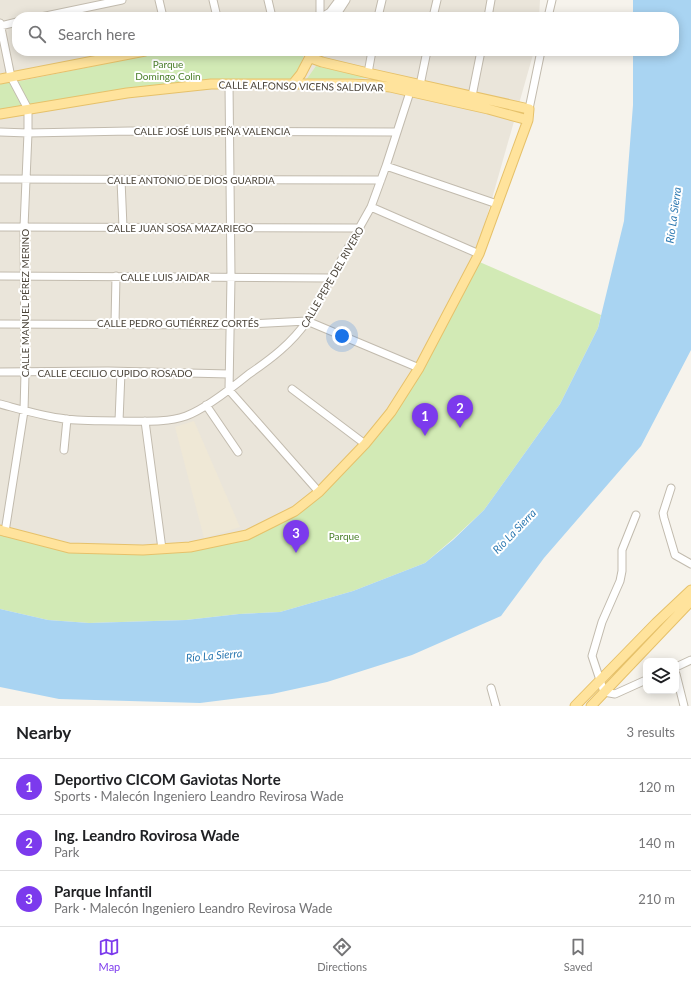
<!DOCTYPE html>
<html lang="en">
<head>
<meta charset="utf-8">
<style>
  body { margin:0; font-family:Lato,sans-serif; background:#f2f2f2; color:#202124 }
  .controls { position:absolute; right:12px; bottom:12px; display:grid; overflow:hidden; border-radius:8px; box-shadow:0 2px 10px #0003 }
  .controls button { width:36px; height:36px; display:grid; place-items:center; padding:0; border:0; border-bottom:1px solid #e0e0e0; background:#fff; color:#202124; font:20px sans-serif }
  .you { position:absolute; left:342px; top:336px; width:14px; height:14px; margin:-10px; border:3px solid #fff; border-radius:50%; background:#1a73e8; box-shadow:0 0 0 6px #1a73e833 }
  .badge { display:grid; place-items:center; width:26px; height:26px; border-radius:50%; background:#7c3aed; color:#fff; font-size:13px; font-weight:700 }
  .pin { position:absolute; translate:-50% -33px; filter:drop-shadow(0 1px 2px #0008) }
  .pin::after { content:''; position:absolute; top:21px; width:14px; height:12px; background:inherit; clip-path:polygon(0 0,100% 0,50% 100%) }
  .list { margin:0; padding:0; list-style:none }
  h2 { display:flex; justify-content:space-between; align-items:center; height:52px; margin:0; padding:0 16px; font-size:17px }
  h2 small { font-size:13px; font-weight:400; color:#757577 }
  .list li { display:grid; grid-template-columns:26px 1fr auto; gap:12px; align-items:center; box-sizing:border-box; height:56px; padding:0 16px; border-top:1px solid #e0e0e0 }
  .list b { display:block; font-size:15px; white-space:nowrap }
  .list p { margin:0; font-size:13px; white-space:nowrap; color:#757577 }
  .list em { font-size:13px; font-style:normal; color:#757577 }
  .icon { flex:none; width:22px; height:22px; fill:none; stroke:currentColor; stroke-width:2; stroke-linecap:round; stroke-linejoin:round }
  .map { position:relative; flex:none; width:691px; height:706px; overflow:hidden }
  .search { position:absolute; background:#fff; box-shadow:0 2px 10px #0003; left:12px; right:12px; top:12px; height:44px; display:flex; align-items:center; gap:10px; box-sizing:border-box; padding:0 14px; border-radius:16px; color:#757577; font-size:15px }
  .sheet { height:220px; background:#fff }
  nav { display:flex; justify-content:space-around; align-items:center; box-sizing:border-box; height:56px; border-top:1px solid #e0e0e0; background:#fff; font-size:11px; color:#757577 }
  nav a { display:grid; justify-items:center; gap:2px }
  nav .on { color:#7c3aed }
  .map>svg:first-child { display:block }
  .residential { fill:#eae5da }
  .education { fill:#efe8d6 }
  .green { fill:#d2eab5 }
  .water { fill:#a9d4f2 }
  .lines { fill:none; stroke-linecap:round; stroke-linejoin:round }
  .minor-casing { stroke:#c2bbae; stroke-width:9 }
  .major-casing { stroke:#e6c16a; stroke-width:11 }
  .minor { stroke:#fff; stroke-width:7 }
  .major { stroke:#ffe39c; stroke-width:9 }
  .labels { text-anchor:middle; dominant-baseline:central; stroke-width:4; stroke-linejoin:round; paint-order:stroke }
  .park-label { font-size:10px; fill:#4a7f2a; stroke:#fff }
  .street-label { font-size:10px; fill:#4b4439; stroke:#fff }
  .water-label { font-size:11px; font-style:italic; fill:#2e7ab2; stroke:#fff }
</style>
</head>
<body>
<div class="map">
<svg width="691" height="706" viewBox="0 0 691 706">
  <rect width="100%" height="100%" fill="#f6f3ec"/>
  <path class="residential" d="M0 0H540L539 17H17V51H534L468 283 386 422 292 516 194 549H50L0 531Z"/>
  <path class="education" d="M194 421 240 527 204 538 175 427Z"/>
  <path class="green" d="M168 51H305L300 67 291 81 30 105 16 82Z
    M316 66 370 78 306 80Z
    M10 78 24 107 0 111V81Z
    M475 260 601 315 598 328 560 404 484 510 453 539 425 563 353 591 280 612 239 614 186 620 89 623 48 620 0 609V530L69 548 162 549 247 535 295 511 391 412Z"/>
  <path class="water" d="M633 0H691V350L641 446 544 558 501 616 412 655 327 682 272 694 200 703 59 699 0 687V609L48 620 89 623 186 620 239 614 280 612 353 591 425 563 453 540 484 510 560 404 598 328 624 221 633 105V51H674V17H633Z"/>
  <g class="lines">
    <g class="minor-casing">
      <path id="minor" d="M159 0 163 17
        M213 0 217 17
        M268 0 272 17
        M41 17 122 0
        M320 17V0
        M322 17 330 12 339 0
        M335 17 346 0
        M378 17 382 0
        M433 17 437 0
        M488 17 491 0
        M548 17 552 0
        M0 23 11 77 28 109V133L24 227 25 373 24 411 5 532
        M0 26 17 22
        M368 73 372 51
        M229 84 231 277 229 390 319 492
        M472 96 481 51
        M529 109 541 51
        M0 132 28 133 130 131 397 132
        M386 166 497 204
        M0 179 381 180
        M121 180 123 227
        M371 207 479 254
        M0 227 360 228
        M0 276 331 278
        M115 323 116 276
        M0 324 230 325 307 321 419 368
        M0 372 108 371 229 374
        M292 389 365 444
        M0 404C19 409 39 415 59 418 80 422 102 420 123 421 144 421 166 423 186 416 205 409 233 387 249 374 271 359 292 343 307 321L371 207 386 166 410 92 420 85 427 51
        M206 405 238 452
        M119 421 121 372
        M145 421 162 549
        M64 450 67 419
        M671 488 663 513 664 518 675 555 691 564
        M636 515 622 550V571L620 581 602 622 592 656 604 692 615 694 646 680
        M676 667 691 660
        M676 674 684 706
        M491 688 496 706"/>
    </g>
    <g class="major-casing">
      <path id="major" d="M0 79 145 51
        M292 85 301 74 313 51
        M0 114 127 93 211 84H351L373 85 390 87 488 109 528 120
        M0 530 69 548 143 550 190 547 247 535 295 511 319 492 365 444 391 412 419 368 479 254 528 120 529 109 368 73 322 62 311 58
        M575 706 656 623 691 590
        M591 706 691 601"/>
    </g>
    <use href="#minor" class="minor"/>
    <use href="#major" class="major"/>
  </g>
  <g class="labels">
    <g class="park-label">
      <text x="168" y="64">Parque<tspan x="168" dy="12">Domingo Colin</tspan></text>
      <text x="344" y="536">Parque</text>
    </g>
    <g class="street-label">
      <text transform="translate(301 86) rotate(1)">CALLE ALFONSO VICENS SALDIVAR</text>
      <text x="212" y="131">CALLE JOSÉ LUIS PEÑA VALENCIA</text>
      <text x="191" y="180">CALLE ANTONIO DE DIOS GUARDIA</text>
      <text x="180" y="228">CALLE JUAN SOSA MAZARIEGO</text>
      <text x="165" y="277">CALLE LUIS JAIDAR</text>
      <text transform="translate(332 277) rotate(-60)">CALLE PEPE DEL RIVERO</text>
      <text transform="translate(25 303) rotate(-90)">CALLE MANUEL PÉREZ MERINO</text>
      <text x="178" y="323">CALLE PEDRO GUTIÉRREZ CORTÉS</text>
      <text x="115" y="373">CALLE CECILIO CUPIDO ROSADO</text>
    </g>
    <g class="water-label">
      <text transform="translate(673 215) rotate(-82)">Río La Sierra</text>
      <text transform="translate(514 531) rotate(-46)">Río La Sierra</text>
      <text transform="translate(214 655) rotate(-5)">Río La Sierra</text>
    </g>
  </g>
</svg>
<div class="controls">
<button><svg class="icon" aria-label="layers" viewBox="0 0 24 24"><path d="M12 4l9 5-9 5-9-5zM3 14l9 5 9-5"/></svg></button>
</div>
<div class="you"></div>
<div class="pin badge" style="left:425px;top:436px">1</div>
<div class="pin badge" style="left:460px;top:428px">2</div>
<div class="pin badge" style="left:296px;top:553px">3</div>
<div class="search"><svg class="icon" aria-label="search" viewBox="0 0 24 24"><circle cx="10" cy="10" r="6"/><path d="M15 15l6 6"/></svg>Search here</div>
</div>
<section class="sheet">
<h2>Nearby<small>3 results</small></h2>
<ul class="list">
<li><span class="badge">1</span><div><b>Deportivo CICOM Gaviotas Norte</b><p>Sports · Malecón Ingeniero Leandro Revirosa Wade</p></div><em>120 m</em></li>
<li><span class="badge">2</span><div><b>Ing. Leandro Rovirosa Wade</b><p>Park</p></div><em>140 m</em></li>
<li><span class="badge">3</span><div><b>Parque Infantil</b><p>Park · Malecón Ingeniero Leandro Revirosa Wade</p></div><em>210 m</em></li>
</ul>
</section>
<nav>
<a class="on"><svg class="icon" aria-label="map" viewBox="0 0 24 24"><path d="M3 6l6-2 6 2 6-2v14l-6 2-6-2-6 2zM9 4v14M15 6v14"/></svg>Map</a>
<a><svg class="icon" aria-label="directions" viewBox="0 0 24 24"><path d="M12 3l9 9-9 9-9-9zM9 14v-3h6M13 9l2 2-2 2"/></svg>Directions</a>
<a><svg class="icon" aria-label="saved" viewBox="0 0 24 24"><path d="M7 4h10v16l-5-4-5 4z"/></svg>Saved</a>
</nav>
</body>
</html>
